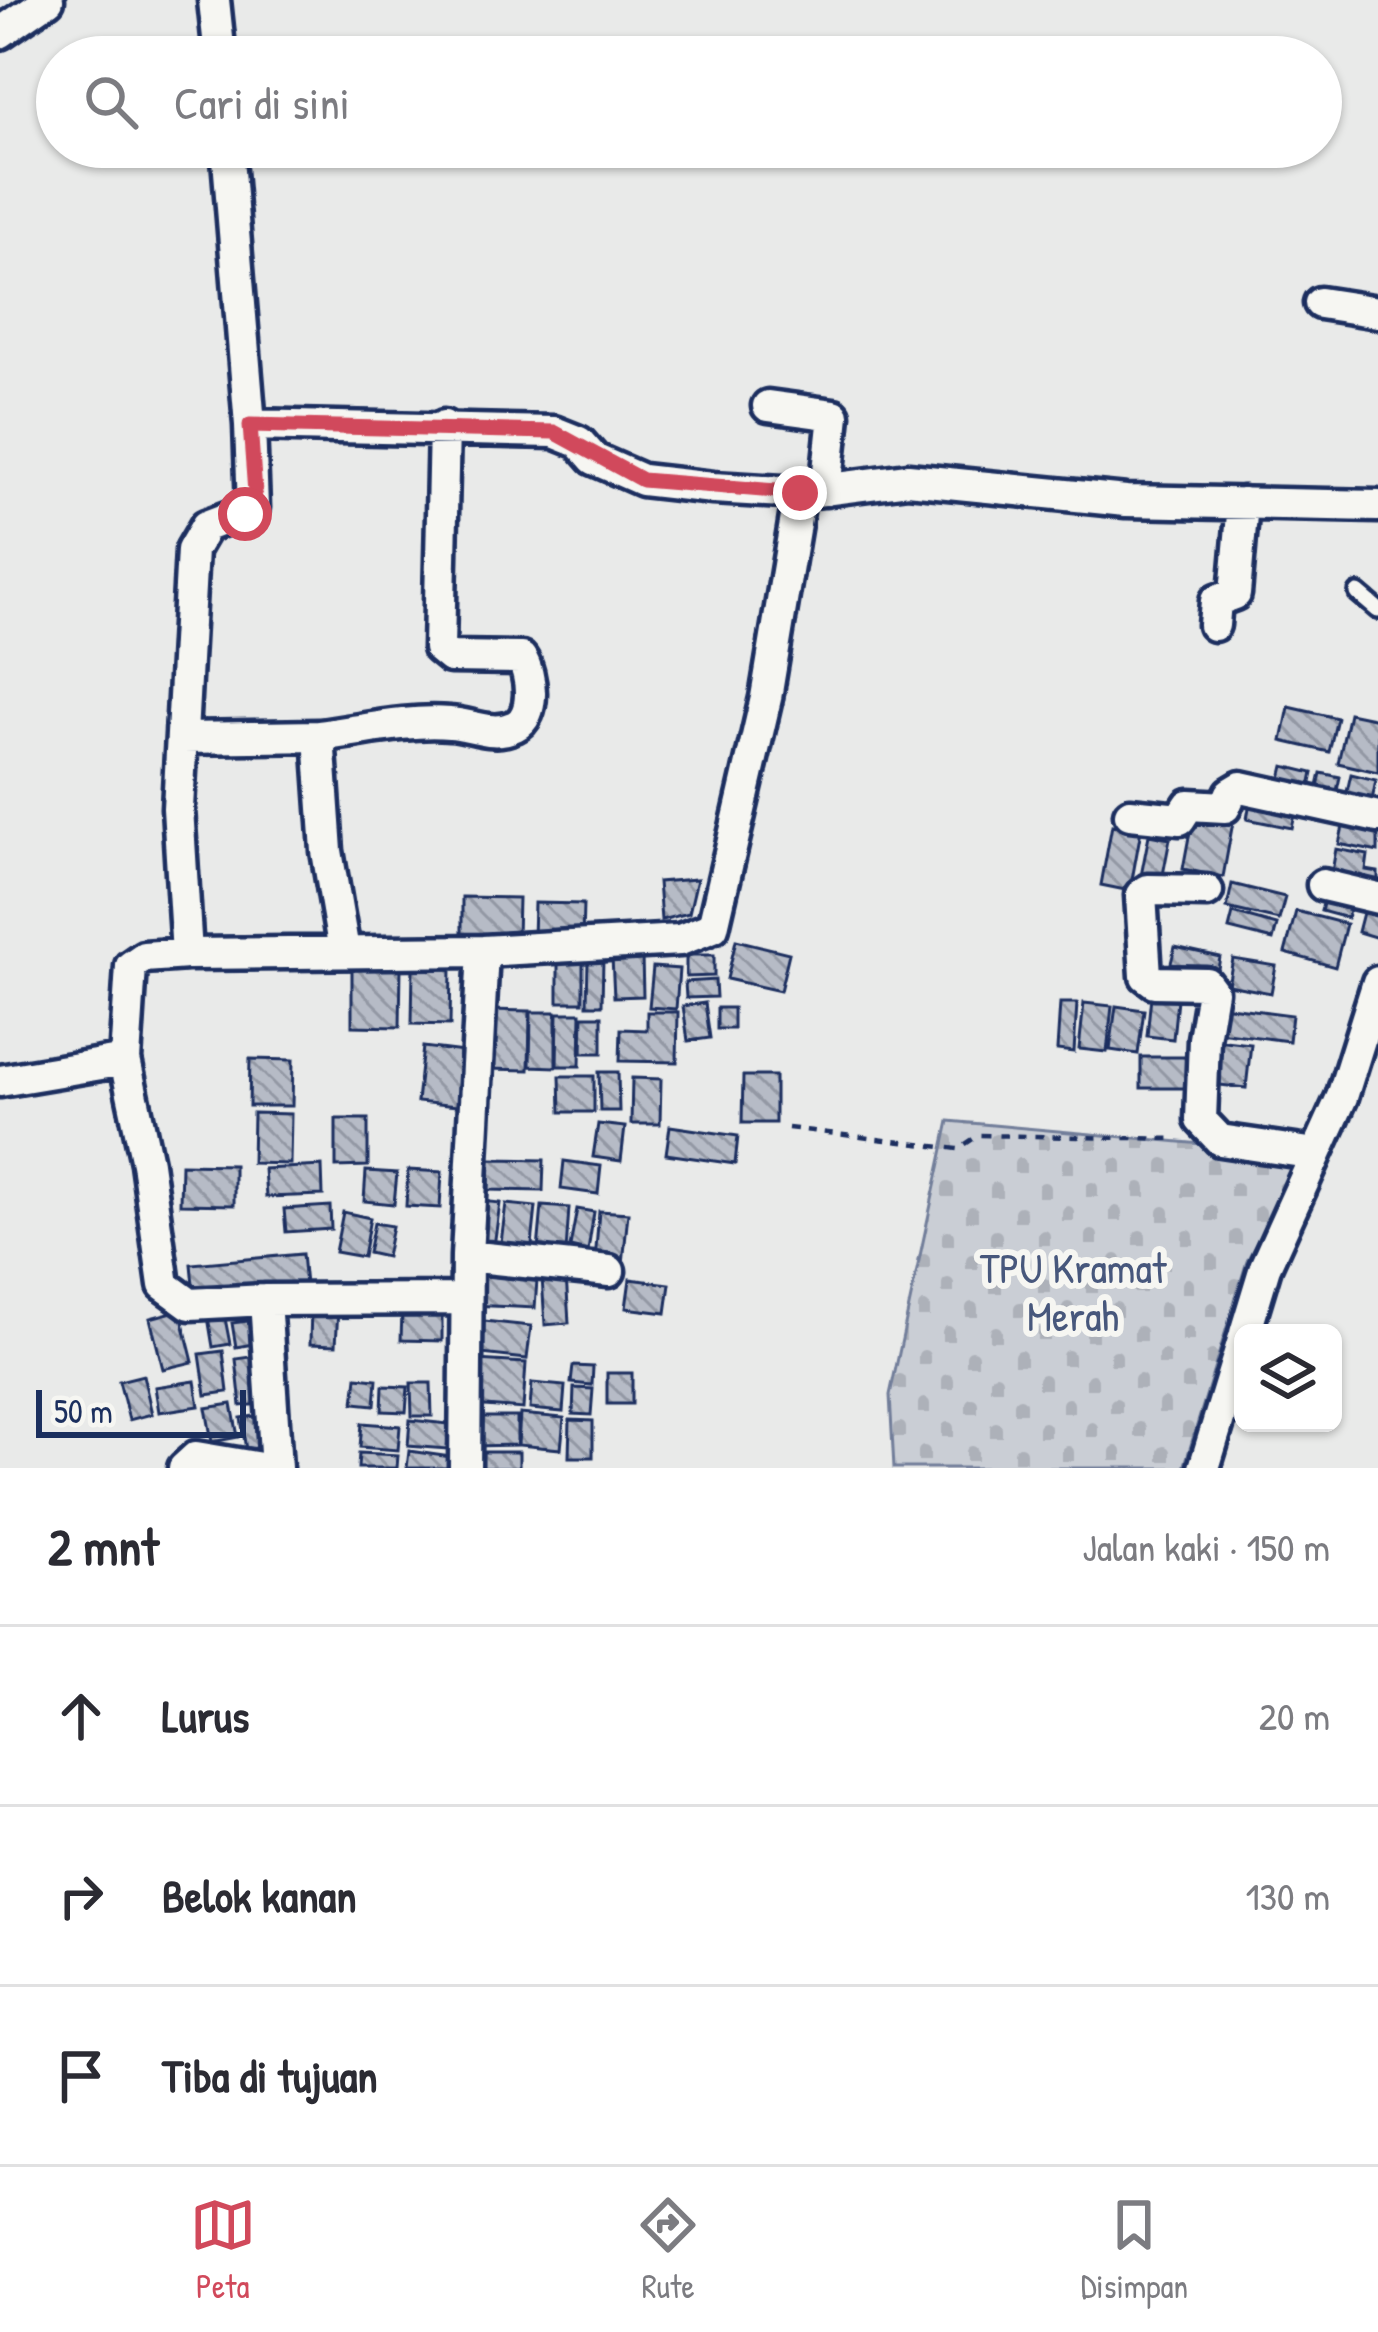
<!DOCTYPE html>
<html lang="id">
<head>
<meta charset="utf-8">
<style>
  body { margin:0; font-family:"Patrick Hand",sans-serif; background:#f7f7f7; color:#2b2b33 }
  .controls { position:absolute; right:36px; bottom:36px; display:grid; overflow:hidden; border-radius:18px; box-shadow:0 3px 9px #0004 }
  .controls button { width:108px; height:108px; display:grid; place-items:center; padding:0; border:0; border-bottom:3px solid #e1e1e2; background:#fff; color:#2b2b33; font:60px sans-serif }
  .scale { position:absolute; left:36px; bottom:30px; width:210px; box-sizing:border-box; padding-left:12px; border:6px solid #1b2f5e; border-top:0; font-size:33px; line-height:42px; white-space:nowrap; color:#1b2f5e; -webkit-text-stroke:9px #f6f6f2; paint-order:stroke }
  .stop { position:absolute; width:36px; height:36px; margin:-27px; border:9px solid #d1495b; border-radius:50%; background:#fff }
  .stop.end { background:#d1495b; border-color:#fff; box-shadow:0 3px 12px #0008 }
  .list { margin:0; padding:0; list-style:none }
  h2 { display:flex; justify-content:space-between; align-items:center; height:156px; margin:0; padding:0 48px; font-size:51px }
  h2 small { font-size:39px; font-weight:400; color:#7c7c81 }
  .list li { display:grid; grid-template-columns:78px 1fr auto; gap:36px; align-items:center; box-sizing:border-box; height:180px; padding:0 48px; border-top:3px solid #e1e1e2 }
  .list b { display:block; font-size:45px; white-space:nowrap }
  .list em { font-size:39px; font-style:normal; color:#7c7c81 }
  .icon { flex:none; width:66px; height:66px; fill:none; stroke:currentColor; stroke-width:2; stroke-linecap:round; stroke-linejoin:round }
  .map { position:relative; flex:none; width:1378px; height:1468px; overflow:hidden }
  .search { position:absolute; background:#fff; box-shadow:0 3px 9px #0004; left:36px; right:36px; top:36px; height:132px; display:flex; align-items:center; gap:30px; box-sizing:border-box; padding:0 42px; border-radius:66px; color:#7c7c81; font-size:45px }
  .sheet { height:696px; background:#fff }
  nav { display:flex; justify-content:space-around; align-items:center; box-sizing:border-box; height:168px; border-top:3px solid #e1e1e2; background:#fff; font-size:33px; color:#7c7c81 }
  nav a { display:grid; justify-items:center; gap:6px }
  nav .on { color:#d1495b }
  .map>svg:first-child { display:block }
  .cemetery { fill:url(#cemetery-stones); stroke:#727e9a; stroke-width:3 }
  .building { fill:url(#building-back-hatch); stroke:#1b2f5e; stroke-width:3 }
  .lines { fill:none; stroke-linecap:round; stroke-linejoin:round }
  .service-casing { stroke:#1b2f5e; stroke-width:24 }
  .minor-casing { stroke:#1b2f5e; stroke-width:39 }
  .path { stroke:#1b2f5e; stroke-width:4.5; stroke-dasharray:9 9; stroke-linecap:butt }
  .service { stroke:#f6f6f2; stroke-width:15 }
  .minor { stroke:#f6f6f2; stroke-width:30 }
  .route { stroke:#d1495b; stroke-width:15 }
  .labels { text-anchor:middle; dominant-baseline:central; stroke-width:12; stroke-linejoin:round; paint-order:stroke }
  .park-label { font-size:42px; fill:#47577c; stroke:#f6f6f2 }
</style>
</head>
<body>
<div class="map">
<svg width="1378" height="1468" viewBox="0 0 1378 1468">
  <defs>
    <pattern id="cemetery-stones" width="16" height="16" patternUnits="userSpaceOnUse" patternTransform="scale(3)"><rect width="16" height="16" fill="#caced5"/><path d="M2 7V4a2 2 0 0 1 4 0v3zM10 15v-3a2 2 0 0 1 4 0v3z" fill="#adb1b9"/></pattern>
    <pattern id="building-back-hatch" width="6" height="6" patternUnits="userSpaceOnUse" patternTransform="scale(3)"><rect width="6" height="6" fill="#b6bbc6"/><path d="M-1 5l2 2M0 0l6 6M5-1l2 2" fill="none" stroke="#9398a4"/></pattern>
  </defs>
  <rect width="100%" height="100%" fill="#e9eae9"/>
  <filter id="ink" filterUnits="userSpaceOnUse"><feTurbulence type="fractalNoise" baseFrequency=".00833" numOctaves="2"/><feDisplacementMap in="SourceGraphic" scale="24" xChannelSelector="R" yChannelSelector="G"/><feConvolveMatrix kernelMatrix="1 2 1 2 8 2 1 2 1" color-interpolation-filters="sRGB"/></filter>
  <g filter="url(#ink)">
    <path class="cemetery" d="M949 1121 1302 1153 1247 1261 1184 1468H894L890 1395Z"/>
    <path class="building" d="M1289 707 1337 718 1329 752 1282 741Z
      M1349 713 1378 719V772L1338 763Z
      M1284 766 1313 773 1308 797 1278 791Z
      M1321 773 1340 777 1334 804 1315 800Z
      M1351 774 1376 780 1370 811 1344 805Z
      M1250 802 1296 811 1292 828 1247 819Z
      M1193 815 1233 822 1223 877 1183 869Z
      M1345 818 1378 826V852L1339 844Z
      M1112 825 1141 830 1130 891 1101 885Z
      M1149 835 1170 839 1161 885 1140 881Z
      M1336 849 1368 855 1366 870 1378 872V892L1330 883Z
      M697 879 689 913 661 920 658 882Z
      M1232 884 1285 897 1279 920 1227 908Z
      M1326 892 1352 899 1347 918 1321 911Z
      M462 897 518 898 517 938 462 937Z
      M1366 901 1378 904V938L1358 932Z
      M534 903 583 904 582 940 533 939Z
      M1296 911 1346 924 1335 967 1285 953Z
      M1233 913 1277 925 1273 940 1229 929Z
      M736 940 789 953 780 991 727 979Z
      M1175 947 1220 957 1216 981 1169 971Z
      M686 955H714V976L686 977Z
      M558 956H583V1002H558Z
      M642 956 643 996 614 997 612 957Z
      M588 959H603L602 1005H587Z
      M1233 959 1276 966 1271 993 1228 985Z
      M352 965 401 966 400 1027 352 1026Z
      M413 967 451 968 450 1025 412 1024Z
      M653 967 679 969 676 1009 649 1007Z
      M715 980 716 997 686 998 685 982Z
      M1151 996 1177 999 1173 1039 1147 1036Z
      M705 1003 710 1038 688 1041 683 1006Z
      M1060 1003H1077L1074 1052 1057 1050Z
      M1084 1003 1112 1006 1107 1052 1079 1049Z
      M1116 1006 1144 1010 1138 1054 1110 1050Z
      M1221 1006 1292 1015 1289 1041 1218 1032Z
      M717 1008H733V1029H717Z
      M486 1010 530 1011 529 1070 486 1069Z
      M531 1012H556V1067L530 1066Z
      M647 1012H678L677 1062 620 1061 621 1029 647 1030Z
      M558 1013H581L580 1066H557Z
      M583 1016H602V1053H582Z
      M1216 1040 1251 1044 1246 1088 1211 1084Z
      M423 1047 464 1052 458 1106 417 1102Z
      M1141 1057H1194V1088H1141Z
      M250 1059 293 1060 292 1106H249Z
      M599 1072H618L619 1111H600Z
      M560 1076H594V1112H561Z
      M743 1076H775V1123H742Z
      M632 1078 661 1079 660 1124H631Z
      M253 1113 291 1114 290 1164 252 1163Z
      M336 1119H368V1166L336 1167Z
      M598 1124 625 1127 621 1161 593 1157Z
      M670 1126 738 1136 735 1164 666 1154Z
      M490 1159 544 1160 543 1191 489 1190Z
      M564 1161 601 1166 598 1194 561 1189Z
      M181 1164 234 1165V1205L180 1204Z
      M322 1166 323 1195 266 1197 264 1169Z
      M408 1170 442 1172 440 1208 406 1206Z
      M366 1171 397 1173 394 1204 364 1201Z
      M481 1201 500 1203 494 1246 476 1243Z
      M506 1204 536 1207 531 1254 500 1250Z
      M330 1206 331 1229 286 1232 284 1209Z
      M542 1206 569 1208 566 1252 538 1250Z
      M577 1209 594 1212 588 1251 570 1247Z
      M599 1211 628 1213 623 1264 595 1262Z
      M343 1212 370 1218 363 1257 335 1252Z
      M374 1223 392 1226 386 1257 368 1253Z
      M302 1254 305 1285 194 1295 191 1264Z
      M474 1262 538 1266 535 1308 472 1305Z
      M566 1275 569 1323 545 1325 542 1277Z
      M630 1279 670 1284 666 1313 626 1308Z
      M223 1308 230 1344 213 1347 207 1311Z
      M311 1308 338 1309 336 1345 310 1344Z
      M180 1310 193 1362 163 1369 150 1318Z
      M402 1312H442V1341L401 1340Z
      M256 1320 259 1343 236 1347 232 1323Z
      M475 1320 531 1326 527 1359 472 1353Z
      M223 1351 228 1392 206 1395 200 1354Z
      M258 1356 264 1404 241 1406 236 1359Z
      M476 1360 526 1363 523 1409 473 1405Z
      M573 1366 593 1367 592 1385 571 1383Z
      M607 1373H632V1404H607Z
      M143 1375 152 1414 129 1420 119 1381Z
      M357 1377 377 1379 375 1405 354 1403Z
      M195 1381 199 1406 159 1412 155 1387Z
      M411 1383H431L432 1416H412Z
      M532 1383 565 1386 563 1412 530 1409Z
      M383 1386 408 1387 406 1412 382 1411Z
      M574 1388 593 1389 591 1415 573 1414Z
      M232 1404 238 1437 212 1442 206 1408Z
      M520 1414 564 1418 561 1449 518 1445Z
      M261 1415 266 1446 246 1450 241 1418Z
      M473 1417H517V1445L473 1446Z
      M410 1420 449 1424 447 1449 408 1446Z
      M570 1420 593 1421V1457H569Z
      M362 1423 400 1426 398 1450 360 1447Z
      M409 1451 451 1457 450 1468H407Z
      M474 1452H519V1468H474Z
      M359 1453 398 1455 397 1468H358Z"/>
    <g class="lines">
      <g class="service-casing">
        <path id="service" d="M1358 593 1378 610"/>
      </g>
      <g class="minor-casing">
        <path id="minor" d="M214 0 220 57
          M0 33 48 0
          M227 147 250 425 554 432 579 442 594 459 642 480 713 488 800 493 908 479 1126 501 1378 506
          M1320 303 1378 312
          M768 406 834 415 826 490
          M1214 625 1216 601 1235 594 1243 503
          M183 738 319 736
          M1130 814 1180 819 1189 805 1225 807 1231 793 1241 787 1378 817
          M1323 885 1378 898
          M1207 891 1148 890 1141 895 1146 976 1154 982 1206 983 1212 991 1204 1039 1201 1120 1220 1140 1316 1154
          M344 951 327 851 319 736C360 731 408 719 450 723 472 724 492 737 515 726 536 716 532 674 521 658L450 657 439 648 444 426
          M187 954 178 808 192 550 206 526 253 508 250 425
          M0 1081 125 1060
          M467 1256 609 1271
          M265 1300 190 1304 164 1285 147 1163 125 1060 131 966 144 957 187 954 483 951 680 940 713 927 766 698 800 493
          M1245 1333 1265 1267 1342 1097 1378 982
          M184 1468 196 1457 261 1468
          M276 1468 265 1300 466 1299
          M465 1468 467 1256 483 951
          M1204 1468 1243 1340"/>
      </g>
      <path class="path" d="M788 1128 958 1149 979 1135 1178 1139"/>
      <use href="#service" class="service"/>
      <use href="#minor" class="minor"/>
    </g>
  </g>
  <g class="lines" filter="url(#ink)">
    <path class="route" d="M245 514 255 493 250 425 554 432 642 480 800 493"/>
  </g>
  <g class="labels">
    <g class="park-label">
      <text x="1073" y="1267">TPU Kramat<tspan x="1073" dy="48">Merah</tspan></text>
    </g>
  </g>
</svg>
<div class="controls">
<button><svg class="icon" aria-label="layers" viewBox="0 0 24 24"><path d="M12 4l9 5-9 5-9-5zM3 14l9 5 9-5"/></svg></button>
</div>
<div class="scale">50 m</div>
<div class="stop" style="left:245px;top:514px"></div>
<div class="stop end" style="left:800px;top:493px"></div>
<div class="search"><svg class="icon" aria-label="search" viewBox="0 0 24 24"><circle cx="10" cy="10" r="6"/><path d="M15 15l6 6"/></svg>Cari di sini</div>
</div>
<section class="sheet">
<h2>2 mnt<small>Jalan kaki · 150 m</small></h2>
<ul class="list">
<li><svg class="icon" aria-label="ahead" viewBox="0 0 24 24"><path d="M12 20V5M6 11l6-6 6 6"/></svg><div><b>Lurus</b></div><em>20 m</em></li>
<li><svg class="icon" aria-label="right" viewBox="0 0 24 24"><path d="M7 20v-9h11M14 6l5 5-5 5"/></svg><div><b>Belok kanan</b></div><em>130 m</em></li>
<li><svg class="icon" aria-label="arrive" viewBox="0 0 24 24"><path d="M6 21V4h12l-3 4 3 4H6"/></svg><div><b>Tiba di tujuan</b></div></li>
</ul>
</section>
<nav>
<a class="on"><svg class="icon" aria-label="map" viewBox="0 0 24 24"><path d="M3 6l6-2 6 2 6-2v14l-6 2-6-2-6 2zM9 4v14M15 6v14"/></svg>Peta</a>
<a><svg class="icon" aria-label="directions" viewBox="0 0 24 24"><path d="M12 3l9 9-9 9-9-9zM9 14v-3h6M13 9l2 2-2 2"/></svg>Rute</a>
<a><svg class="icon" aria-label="saved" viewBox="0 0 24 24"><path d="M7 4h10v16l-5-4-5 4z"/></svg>Disimpan</a>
</nav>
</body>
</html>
